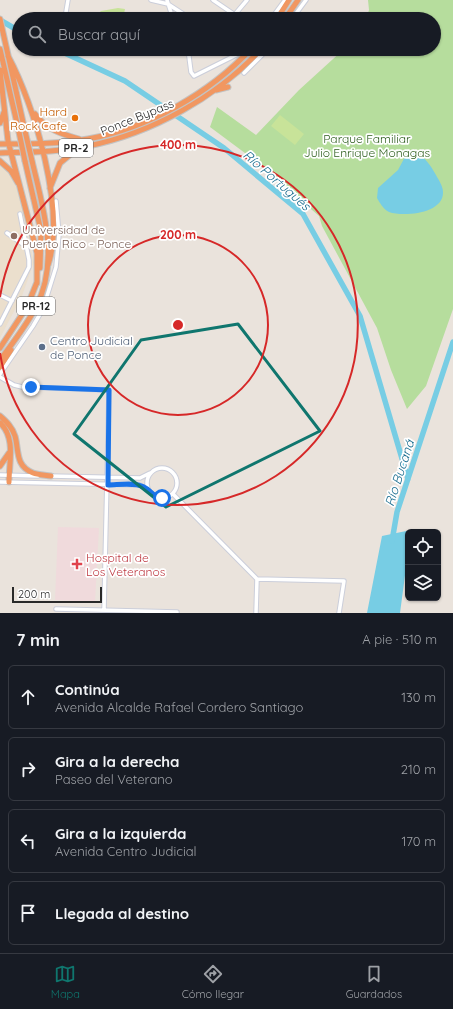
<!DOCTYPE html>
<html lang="es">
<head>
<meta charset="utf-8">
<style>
  body { margin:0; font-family:Quicksand,sans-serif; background:#242831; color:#f1f3f6 }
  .controls { position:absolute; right:12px; bottom:12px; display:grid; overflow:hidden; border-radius:6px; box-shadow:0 1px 3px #0004 }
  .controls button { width:36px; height:36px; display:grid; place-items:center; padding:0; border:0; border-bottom:1px solid #363941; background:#171b24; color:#f1f3f6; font:20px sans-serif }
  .scale { position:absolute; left:12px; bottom:10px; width:90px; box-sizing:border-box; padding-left:4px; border:2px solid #292929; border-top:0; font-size:11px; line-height:14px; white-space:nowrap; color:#292929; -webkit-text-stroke:3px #fff; paint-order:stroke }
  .stop { position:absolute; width:12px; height:12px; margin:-9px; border:3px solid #1a73e8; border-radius:50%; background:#fff }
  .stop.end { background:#1a73e8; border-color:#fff; box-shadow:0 1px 4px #0008 }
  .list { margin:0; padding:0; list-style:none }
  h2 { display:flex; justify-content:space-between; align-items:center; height:52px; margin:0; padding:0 16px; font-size:17px }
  h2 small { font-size:13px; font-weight:400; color:#9ea1a6 }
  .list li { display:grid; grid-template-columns:26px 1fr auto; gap:12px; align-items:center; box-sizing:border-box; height:64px; margin:0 8px 8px; padding:0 8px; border:1px solid #363941; border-radius:6px }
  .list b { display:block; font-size:15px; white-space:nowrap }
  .list p { margin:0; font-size:13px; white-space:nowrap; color:#9ea1a6 }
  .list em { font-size:13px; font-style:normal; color:#9ea1a6 }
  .icon { flex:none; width:22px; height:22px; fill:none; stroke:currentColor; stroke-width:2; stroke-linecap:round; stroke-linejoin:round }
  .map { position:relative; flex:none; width:453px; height:613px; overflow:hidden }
  .search { position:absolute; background:#171b24; box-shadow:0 1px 3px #0004; left:12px; right:12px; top:12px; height:44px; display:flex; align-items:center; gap:10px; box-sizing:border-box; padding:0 14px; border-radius:22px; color:#9ea1a6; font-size:15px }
  .sheet { height:340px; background:#171b24 }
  nav { display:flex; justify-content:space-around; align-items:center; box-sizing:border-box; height:56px; border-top:1px solid #363941; background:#171b24; font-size:11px; color:#9ea1a6 }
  nav a { display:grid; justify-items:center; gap:2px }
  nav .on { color:#0f766e }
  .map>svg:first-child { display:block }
  .education { fill:#ebdfcd }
  .medical { fill:#f0dadc }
  .green { fill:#b6dd9d }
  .pitch { fill:#c8e399 }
  .water { fill:#77cde4 }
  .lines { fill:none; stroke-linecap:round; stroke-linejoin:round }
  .river { stroke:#77cde4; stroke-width:5.5 }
  .minor-casing { stroke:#cbceda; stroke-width:5.5 }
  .highway-casing { stroke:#c3c3c3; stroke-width:7 }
  .minor { stroke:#fff; stroke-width:3.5 }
  .highway { stroke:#f19761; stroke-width:5 }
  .highway-bridge-casing { stroke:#c3c3c3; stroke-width:7; stroke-linecap:butt }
  .highway-bridge { stroke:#f19761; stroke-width:5 }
  .route { stroke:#1a73e8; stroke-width:5 }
  .marked { fill:none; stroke:#0f766e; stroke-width:3; stroke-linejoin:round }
  .ring { fill:none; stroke:#d62828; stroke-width:2 }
  .food-dot { fill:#e8710a; stroke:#fff; stroke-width:1.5 }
  .education-dot { fill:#8d6e63; stroke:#fff; stroke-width:1.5 }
  .service-dot { fill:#5c6f8a; stroke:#fff; stroke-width:1.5 }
  .health-dot { fill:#e0444e; stroke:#fff; stroke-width:1.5 }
  .labels { text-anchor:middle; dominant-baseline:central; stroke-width:3.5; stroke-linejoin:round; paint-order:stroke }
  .shield { fill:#fff; stroke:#696969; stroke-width:1 }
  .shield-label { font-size:11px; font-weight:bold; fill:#292929 }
  .food-label { font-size:12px; fill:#c56008; stroke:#fff; text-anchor:end }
  .street-label { font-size:12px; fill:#292929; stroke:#fff }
  .park-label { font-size:12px; fill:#306020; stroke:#fff }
  .education-label { font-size:12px; fill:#785e54; stroke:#fff; text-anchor:start }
  .service-label { font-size:12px; fill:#4e5e75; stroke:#fff; text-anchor:start }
  .health-label { font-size:12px; fill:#be3a42; stroke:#fff; text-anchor:start }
  .water-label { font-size:13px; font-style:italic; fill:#186c8e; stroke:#fff }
  .centre { fill:#d62828; stroke:#fff; stroke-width:2 }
  .ring-label { font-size:12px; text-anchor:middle; font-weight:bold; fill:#d62828; stroke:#fff; stroke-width:3.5; stroke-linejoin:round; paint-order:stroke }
</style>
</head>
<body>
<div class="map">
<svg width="453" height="613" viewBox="0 0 453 613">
  <rect width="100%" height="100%" fill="#eae3dc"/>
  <path class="education" d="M0 165 8 172 16 186 23 211 34 262 22 296 0 338Z"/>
  <path class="medical" d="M58 527 99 528 95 602 55 600Z"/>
  <path class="green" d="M368 0H453V309L426 386 407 409 391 370 377 328 322 226 319 216 253 159 210 127 217 107 256 135 299 90 344 49H434V19H366L369 10Z"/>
  <path class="pitch" d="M118 8 125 9 123 19H92L101 11Z
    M280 115 304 134 295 145 271 126Z"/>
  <path class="water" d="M415 152C425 157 431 166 436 175 438 179 443 186 443 192 444 214 403 217 389 212 383 209 380 203 377 198L378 188 398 170 406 155Z
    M411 530 408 532V553L400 613H367L382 536Z"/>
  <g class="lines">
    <path class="river" d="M0 20 19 31
      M56 49 125 81 224 148 303 214 360 316 408 479
      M392 541 397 512 453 342"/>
    <g class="minor-casing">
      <path id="minor" d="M151 0 168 4 191 19
        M167 0 173 19
        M213 0 235 15
        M66 12 68 0
        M171 14 179 19
        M231 19 247 0
        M271 19 285 0
        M292 19 306 0
        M188 49 191 72 194 76 242 52 245 49
        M244 73 268 49
        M7 233 27 247
        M0 295 12 301
        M0 324 29 267V260L20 214
        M0 374 33 326 43 309 56 267 59 234 56 201
        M0 377 14 385 22 387 109 390 104 610
        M147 483a15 15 0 1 1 30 0a15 15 0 1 1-30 0Z
        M0 475 38 476
        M50 476 140 478 150 473
        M0 482 140 485 148 490
        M173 494 257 579
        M257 579 344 581 339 613
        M56 609 177 612
        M256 613 257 579"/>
    </g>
    <g class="highway-casing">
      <path id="highway" d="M0 19 25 131
        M277 19 289 0
        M285 19 298 0
        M0 49 19 132
        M8 56C35 106 66 211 48 265
        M0 70 8 141 37 253V283
        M216 90 228 87
        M35 114C46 129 61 134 79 139
        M0 123 4 112
        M0 144C29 144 59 144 88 139 148 128 209 94 251 49
        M0 153C29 152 59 152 88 146 152 133 217 97 261 49
        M0 161 11 171 18 183
        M25 161 41 231 40 268
        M50 188 60 163 78 148
        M0 348 27 307 37 282
        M0 360C13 343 26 326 36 307 60 261 43 208 32 161
        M0 367 11 350
        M0 416C7 422 12 427 15 436 19 450 15 466 33 473 38 475 45 475 51 476
        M0 423C16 437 9 463 9 482
        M0 466 9 453"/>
    </g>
    <use href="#minor" class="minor"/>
    <use href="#highway" class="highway"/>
    <g class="highway-bridge-casing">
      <path id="highway-bridge" d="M25 131 32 161
        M19 132 25 161"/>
    </g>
    <use href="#highway-bridge" class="highway-bridge"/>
  </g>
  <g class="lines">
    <path class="route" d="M31 387 109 390 108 485C118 485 135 482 144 487 151 490 152 497 162 498"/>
  </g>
  <path class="marked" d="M238 324 320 431 166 507 74 434 141 340Z"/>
  <g class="ring">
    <circle cx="178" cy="325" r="90"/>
    <path d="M0 297A180 180 0 1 1 0 353"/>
  </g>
  <circle class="food-dot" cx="75" cy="118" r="4"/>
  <circle class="education-dot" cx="14" cy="236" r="4"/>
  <circle class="service-dot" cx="42" cy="347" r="4"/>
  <path class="health-dot" d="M75 558h4v4h4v4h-4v4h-4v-4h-4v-4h4z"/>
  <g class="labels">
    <g class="shield">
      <rect x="59" y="139" width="34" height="18" rx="3"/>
      <rect x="17" y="297" width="38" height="18" rx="3"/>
    </g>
    <g class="shield-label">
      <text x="76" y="148">PR-2</text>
      <text x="36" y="306">PR-12</text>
    </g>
    <g class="food-label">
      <text x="67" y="111">Hard<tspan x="67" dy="14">Rock Cafe</tspan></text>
    </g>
    <g class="street-label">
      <text transform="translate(137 117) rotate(-22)">Ponce Bypass</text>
    </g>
    <g class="park-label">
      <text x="367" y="138">Parque Familiar<tspan x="367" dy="14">Julio Enrique Monagas</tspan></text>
    </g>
    <g class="education-label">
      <text x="22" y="229">Universidad de<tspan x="22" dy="14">Puerto Rico - Ponce</tspan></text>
    </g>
    <g class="service-label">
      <text x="50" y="340">Centro Judicial<tspan x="50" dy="14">de Ponce</tspan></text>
    </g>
    <g class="health-label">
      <text x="86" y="557">Hospital de<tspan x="86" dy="14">Los Veteranos</tspan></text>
    </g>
    <g class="water-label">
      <text transform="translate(277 180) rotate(41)">Río Portugués</text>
      <text transform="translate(399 473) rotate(-72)">Río Bucaná</text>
    </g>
  </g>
  <circle cx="178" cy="325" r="6" class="centre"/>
  <g class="ring-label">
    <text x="178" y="149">400 m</text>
    <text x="178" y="239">200 m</text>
  </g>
</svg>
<div class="controls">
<button><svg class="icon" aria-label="locate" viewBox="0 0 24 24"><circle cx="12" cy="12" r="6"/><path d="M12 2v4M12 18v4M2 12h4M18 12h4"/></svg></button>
<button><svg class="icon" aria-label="layers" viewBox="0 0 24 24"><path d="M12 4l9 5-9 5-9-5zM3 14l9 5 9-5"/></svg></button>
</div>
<div class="scale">200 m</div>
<div class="stop" style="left:162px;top:498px"></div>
<div class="stop end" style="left:31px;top:387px"></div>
<div class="search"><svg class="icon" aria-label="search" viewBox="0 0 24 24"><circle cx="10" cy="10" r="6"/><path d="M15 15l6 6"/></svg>Buscar aquí</div>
</div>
<section class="sheet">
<h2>7 min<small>A pie · 510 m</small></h2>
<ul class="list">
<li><svg class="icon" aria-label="ahead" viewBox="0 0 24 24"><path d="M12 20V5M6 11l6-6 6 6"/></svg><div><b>Continúa</b><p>Avenida Alcalde Rafael Cordero Santiago</p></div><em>130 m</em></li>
<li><svg class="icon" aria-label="right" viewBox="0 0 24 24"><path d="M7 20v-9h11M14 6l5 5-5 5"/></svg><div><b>Gira a la derecha</b><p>Paseo del Veterano</p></div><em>210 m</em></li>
<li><svg class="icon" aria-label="left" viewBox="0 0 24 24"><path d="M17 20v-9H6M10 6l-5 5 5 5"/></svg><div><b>Gira a la izquierda</b><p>Avenida Centro Judicial</p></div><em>170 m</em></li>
<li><svg class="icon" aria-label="arrive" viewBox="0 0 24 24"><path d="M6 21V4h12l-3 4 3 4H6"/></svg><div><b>Llegada al destino</b></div></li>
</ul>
</section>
<nav>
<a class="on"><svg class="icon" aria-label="map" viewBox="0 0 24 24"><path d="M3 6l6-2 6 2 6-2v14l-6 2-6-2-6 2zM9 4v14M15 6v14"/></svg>Mapa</a>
<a><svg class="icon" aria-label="directions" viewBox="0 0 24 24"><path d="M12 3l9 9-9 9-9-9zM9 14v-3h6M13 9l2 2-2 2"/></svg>Cómo llegar</a>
<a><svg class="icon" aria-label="saved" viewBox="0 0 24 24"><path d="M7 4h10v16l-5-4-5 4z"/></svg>Guardados</a>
</nav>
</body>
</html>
